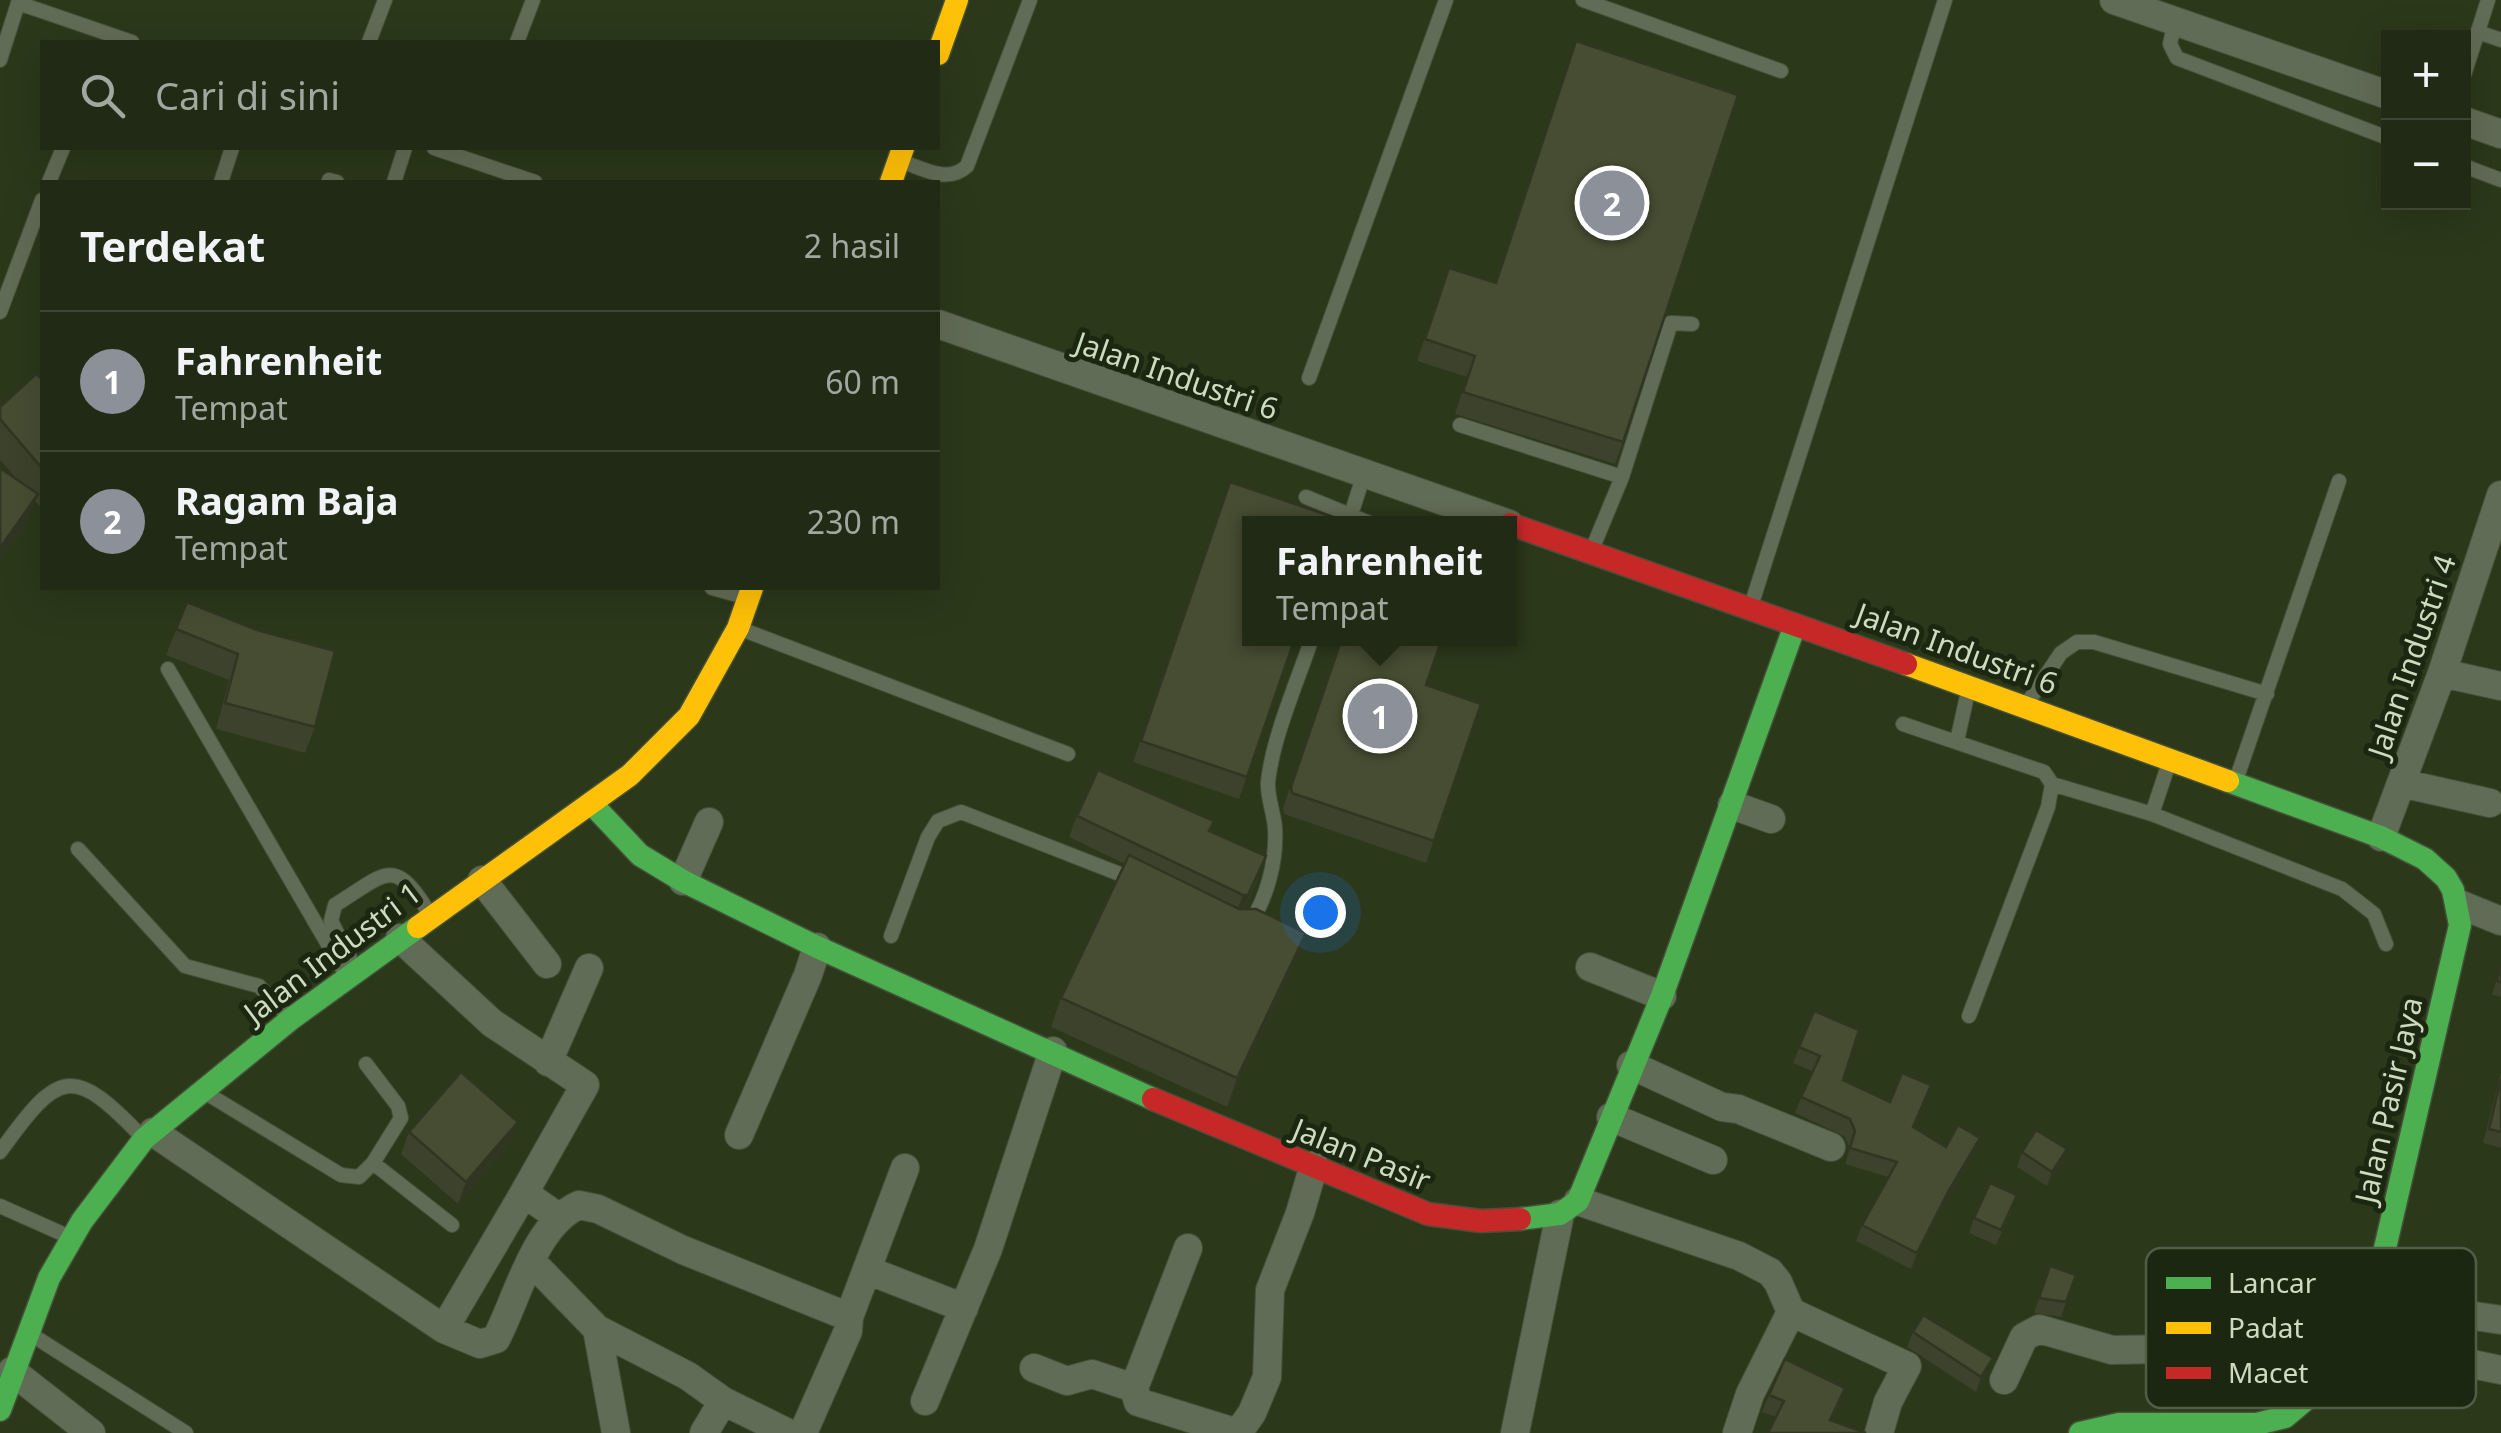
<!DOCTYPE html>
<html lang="id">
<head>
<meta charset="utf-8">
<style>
  body { margin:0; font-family:"Noto Sans",sans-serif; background:#28321d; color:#f1f3f6 }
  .controls { position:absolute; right:30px; top:30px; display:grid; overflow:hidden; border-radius:0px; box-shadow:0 10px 40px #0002 }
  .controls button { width:90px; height:90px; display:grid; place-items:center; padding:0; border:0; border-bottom:2px solid #3d4634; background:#202a14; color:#f1f3f6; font:50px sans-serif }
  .you { position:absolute; left:1320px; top:912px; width:35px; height:35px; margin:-25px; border:8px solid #fff; border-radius:50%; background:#1a73e8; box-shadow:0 0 0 15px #1a73e833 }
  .badge { display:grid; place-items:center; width:65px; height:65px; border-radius:50%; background:#8c9099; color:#fff; font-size:32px; font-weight:700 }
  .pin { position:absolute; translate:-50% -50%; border:5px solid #fff; box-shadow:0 2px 10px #0006 }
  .popup { position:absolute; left:1242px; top:516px; width:275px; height:130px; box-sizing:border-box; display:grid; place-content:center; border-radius:0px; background:#202a14; filter:drop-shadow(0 2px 8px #0005); font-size:32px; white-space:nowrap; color:#a2a7a0 }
  .popup b { font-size:38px; color:#f1f3f6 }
  .popup::after { content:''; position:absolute; left:50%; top:100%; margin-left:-20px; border:20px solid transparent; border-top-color:#202a14 }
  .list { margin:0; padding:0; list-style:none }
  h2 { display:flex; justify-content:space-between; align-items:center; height:130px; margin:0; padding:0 40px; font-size:42px }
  h2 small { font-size:32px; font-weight:400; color:#a2a7a0 }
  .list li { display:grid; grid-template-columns:65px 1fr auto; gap:30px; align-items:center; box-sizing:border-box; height:140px; padding:0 40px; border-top:2px solid #3d4634 }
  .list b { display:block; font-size:38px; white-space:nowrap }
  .list p { margin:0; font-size:32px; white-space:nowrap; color:#a2a7a0 }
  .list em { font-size:32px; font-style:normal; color:#a2a7a0 }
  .icon { flex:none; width:55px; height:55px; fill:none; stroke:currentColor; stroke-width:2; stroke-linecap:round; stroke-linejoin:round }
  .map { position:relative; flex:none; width:2501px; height:1433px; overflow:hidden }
  .search { position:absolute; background:#202a14; box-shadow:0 10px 40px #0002; left:40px; top:40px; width:900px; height:110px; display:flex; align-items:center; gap:25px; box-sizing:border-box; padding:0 35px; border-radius:0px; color:#a2a7a0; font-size:38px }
  .panel { position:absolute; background:#202a14; box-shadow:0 10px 40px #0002; left:40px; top:180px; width:900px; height:410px; border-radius:0px }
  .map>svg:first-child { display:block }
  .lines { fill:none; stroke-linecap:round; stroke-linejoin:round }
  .lane-casing { stroke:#455039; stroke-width:16 }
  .street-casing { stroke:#455039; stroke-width:30 }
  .fast-casing { stroke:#455039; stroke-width:25 }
  .slow-casing { stroke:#455039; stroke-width:25 }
  .jam-casing { stroke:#455039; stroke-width:25 }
  .lane { stroke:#616c56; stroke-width:14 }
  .street { stroke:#616c56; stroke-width:28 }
  .fast { stroke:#4caf50; stroke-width:22 }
  .slow { stroke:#ffc107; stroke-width:22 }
  .jam { stroke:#c62828; stroke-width:22 }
  .wall { fill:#3c422b }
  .shaded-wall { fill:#313623 }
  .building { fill:#464d32; stroke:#313623; stroke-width:2.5 }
  .labels { text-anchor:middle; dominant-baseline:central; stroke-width:10; stroke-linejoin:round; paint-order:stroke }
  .street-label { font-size:30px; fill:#ccdcbf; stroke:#1c2711 }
  .key { fill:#1c2711; stroke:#515d45; stroke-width:2.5 }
  .key-label { font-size:28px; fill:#ccdcbf }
</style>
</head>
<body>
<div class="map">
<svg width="2501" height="1433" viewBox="0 0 2501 1433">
  <rect width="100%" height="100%" fill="#2b381a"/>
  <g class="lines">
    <g class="lane-casing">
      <path id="lane" d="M1583 0 1781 71
        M18 3 132 42
        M2175 21 2170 44 2177 58 2388 138
        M2478 32 2501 40
        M369 42 385 0
        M517 42 533 0
        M0 60 19 0
        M2464 75 2488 0
        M434 148 535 182
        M901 161C924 169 948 184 967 166L1030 0
        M2464 166 2501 180
        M329 180 337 182
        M49 182 63 148
        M221 182 232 148
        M394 182 405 148
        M0 312 42 200
        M1309 378 1446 0
        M1460 425 1622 477
        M1306 497 1372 524
        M1349 521 1364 474
        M1591 552 1622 477 1671 323 1692 324
        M712 588 745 597
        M1750 609 1945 0
        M741 629 1068 754
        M168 669 347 977
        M2026 705 2061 653 2077 642H2094L2267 694
        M1903 724 2044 772 2052 784 2048 807 1969 1016
        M1957 741 1969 687
        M2235 783 2339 481
        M2052 784 2152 814 2342 889 2374 914 2386 944
        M2152 814 2169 763
        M78 849 185 966 259 986 289 1017
        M1249 925C1267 898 1277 861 1275 828 1274 813 1267 797 1268 782 1273 736 1297 683 1312 638
        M891 936 928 837 938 821 961 812 1135 880
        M356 970 331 921 335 905C388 872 394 855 431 916
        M206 1093 341 1175 359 1177 373 1163 401 1118 398 1106 366 1064
        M0 1152C59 1070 72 1063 144 1139
        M373 1163 452 1225
        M0 1206 72 1238
        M32 1335 186 1433"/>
    </g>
    <g class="street-casing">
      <path id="street" d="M2114 0 2388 95
        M2464 121 2501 134
        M938 324 1509 524
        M2442 673 2501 686
        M2401 783 2490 803
        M1732 805 1771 819
        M2381 837 2442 673 2501 495
        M482 880 547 964
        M683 881 709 822
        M2459 904 2501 921
        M400 938 492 1023 585 1085 524 1193 558 1217
        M1590 967 1662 996
        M548 1062 589 968
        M1631 1065 1722 1107 1738 1109 1831 1147
        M1611 1117 1713 1160
        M153 1132 444 1329 480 1344 496 1339C518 1297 534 1225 579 1205L598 1209 683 1250 849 1317
        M739 1135 808 975 817 947
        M1578 1201 1739 1256 1770 1272 1778 1282 1791 1312 1750 1394 1737 1433
        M1188 1248 1134 1388 1138 1402 1238 1433
        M531 1261 597 1329 616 1433
        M867 1270 964 1308
        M1791 1312 1907 1366 1888 1402 1879 1433
        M444 1329 524 1193
        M597 1329 688 1376 723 1401
        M2401 1350 2406 1315 2426 1309 2501 1320
        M1034 1368 1067 1381 1092 1374 1134 1388
        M12 1371 91 1433
        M2004 1380 2024 1337 2039 1329 2112 1350 2225 1348 2319 1332 2501 1370
        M925 1401 988 1249 1053 1051
        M704 1433 723 1401 788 1433
        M803 1433 848 1331 849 1317 905 1168
        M1238 1433 1252 1413 1267 1377 1270 1290 1300 1213 1314 1165
        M1515 1433 1560 1214"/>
    </g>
    <g class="fast-casing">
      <path id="fast" d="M591 803 640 855 683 881 817 947 1153 1099
        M1520 1219 1560 1214 1578 1201 1662 996 1795 625
        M0 1410 49 1278 82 1221 144 1139 291 1019 418 927
        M2080 1433 2119 1424H2257L2285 1417 2330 1379 2359 1341 2376 1287 2460 925 2453 890 2446 878 2425 859 2381 837 2228 781"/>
    </g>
    <g class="slow-casing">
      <path id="slow" d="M938 54 957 0
        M891 182 903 148
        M1906 664 2228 781
        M418 927 630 775 689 716 738 628 752 588"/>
    </g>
    <g class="jam-casing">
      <path id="jam" d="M1510 524 1906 664
        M1153 1099 1428 1214 1481 1221 1520 1219"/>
    </g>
    <use href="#lane" class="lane"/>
    <use href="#street" class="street"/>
    <use href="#fast" class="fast"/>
    <use href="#slow" class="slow"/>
    <use href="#jam" class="jam"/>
  </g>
  <path class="wall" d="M1441 290 1623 442 1615 464 1455 414 1467 377 1417 361Z
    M42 379V509L35 501 27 523 0 562V468L17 479 0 460V407Z
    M1230 482 1295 638 1239 799 1133 762Z
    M187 602 315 727 305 753 216 729 229 680 166 655Z
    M1341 638 1426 685 1481 704 1426 863 1284 814 1283 808Z
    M1077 816 1210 832 1258 878 1244 909 1296 962 1227 1107 1051 1027 1061 998 1125 864 1069 837Z
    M2501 963V997L2492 995Z
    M1814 1011 1843 1080 1946 1147 1975 1154 1942 1208 1911 1269 1856 1241 1862 1225 1888 1177 1845 1164 1850 1148 1844 1136 1795 1113 1812 1071 1793 1063Z
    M2501 1072V1148L2483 1143Z
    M409 1132 510 1144 458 1204 401 1154Z
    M2067 1149 2062 1164 2047 1186 2017 1167 2022 1152Z
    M2012 1210 1996 1245 1969 1233 1974 1218Z
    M2050 1266 2076 1275 2061 1317 2034 1313Z
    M1913 1332 1987 1373 1976 1392 1907 1347Z
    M1769 1395 1839 1405 1831 1420 1776 1417 1762 1412Z"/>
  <path class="shaded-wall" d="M38 494 27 523 0 562V548Z
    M1266 856 1240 917H1235L1243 895Z
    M1306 933 1296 962 1227 1107 1237 1078Z
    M518 1122 510 1144 458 1204 466 1182Z
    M1980 1138 1975 1154 1942 1208 1911 1269 1917 1253 1948 1192Z
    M2067 1149 2062 1164 2047 1186 2052 1172Z
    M1993 1358 1987 1373 1976 1392 1981 1377Z"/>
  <path class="building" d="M1576 41 1738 95 1623 442 1463 392 1475 356 1425 339 1449 268 1496 283Z
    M36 374 42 379V468L0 419V407Z
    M0 468 38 494 0 548Z
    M1230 482 1336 518 1334 524H1250V638H1295L1247 777 1141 741Z
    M187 602 257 630 335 651 315 727 225 703 238 654 176 629Z
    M1342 638H1442L1426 685 1481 704 1434 841 1292 793 1291 787Z
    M1098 770 1214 821 1209 831 1266 856 1248 895H1243L1077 816Z
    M1129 855 1239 909H1256L1306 933 1237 1078 1061 998Z
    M2501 963V982L2497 981Z
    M1814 1011 1859 1030 1843 1080 1890 1102 1902 1073 1931 1085 1913 1127 1946 1147 1958 1125 1980 1138 1948 1192 1917 1253 1862 1225 1897 1162 1850 1148 1855 1131 1850 1119 1801 1097 1820 1056 1799 1047Z
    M461 1072 518 1122 466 1182 409 1132Z
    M2501 1079V1132L2489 1129Z
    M2036 1130 2067 1149 2052 1172 2022 1152Z
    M1990 1183 2017 1195 2001 1230 1974 1218Z
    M2050 1266 2076 1275 2066 1302 2039 1298Z
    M1923 1315 1993 1358 1981 1377 1913 1332Z
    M1785 1359 1845 1388 1830 1420 1866 1433H1768L1784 1401 1769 1395Z"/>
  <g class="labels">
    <g class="street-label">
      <text transform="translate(1177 375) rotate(19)">Jalan Industri 6</text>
      <text transform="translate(1957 648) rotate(20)">Jalan Industri 6</text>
      <text transform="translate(2411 656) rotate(-71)">Jalan Industri 4</text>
      <text transform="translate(332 952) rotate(-37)">Jalan Industri 1</text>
      <text transform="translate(2388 1100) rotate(-77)">Jalan Pasir Jaya</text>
      <text transform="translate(1362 1154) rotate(22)">Jalan Pasir</text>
    </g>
  </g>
  <rect x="2146" y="1248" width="330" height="160" rx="15" class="key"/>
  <rect x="2166" y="1277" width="45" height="12" fill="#4caf50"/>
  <rect x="2166" y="1322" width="45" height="12" fill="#ffc107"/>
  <rect x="2166" y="1367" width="45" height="12" fill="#c62828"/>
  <g class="key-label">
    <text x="2228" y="1293">Lancar</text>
    <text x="2228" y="1338">Padat</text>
    <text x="2228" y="1383">Macet</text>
  </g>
</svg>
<div class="controls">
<button>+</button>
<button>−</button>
</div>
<div class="you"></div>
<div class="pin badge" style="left:1380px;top:716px">1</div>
<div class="popup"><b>Fahrenheit</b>Tempat</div>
<div class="pin badge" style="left:1612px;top:203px">2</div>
<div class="search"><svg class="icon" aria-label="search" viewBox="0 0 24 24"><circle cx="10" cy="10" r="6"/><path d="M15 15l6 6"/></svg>Cari di sini</div>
<section class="panel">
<h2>Terdekat<small>2 hasil</small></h2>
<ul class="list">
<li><span class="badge">1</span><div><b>Fahrenheit</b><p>Tempat</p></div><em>60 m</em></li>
<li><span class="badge">2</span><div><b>Ragam Baja</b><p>Tempat</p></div><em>230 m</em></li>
</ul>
</section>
</div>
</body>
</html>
